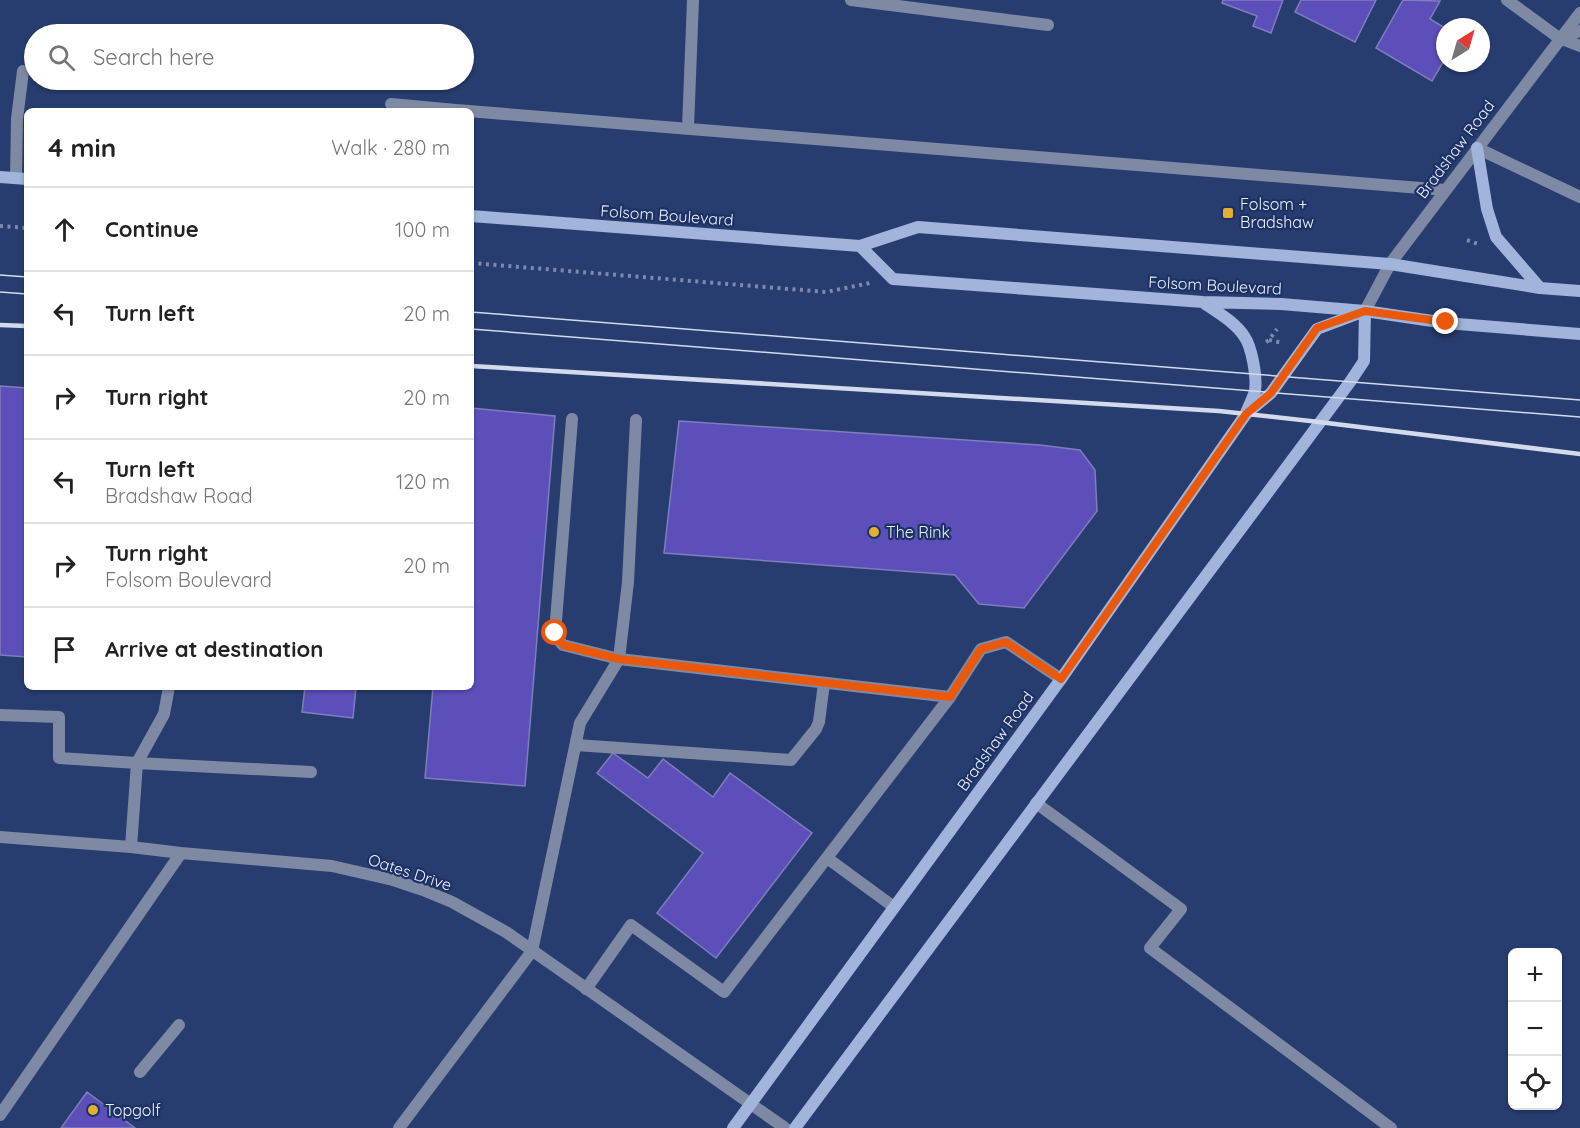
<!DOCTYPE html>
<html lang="en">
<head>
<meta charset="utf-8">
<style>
  body { margin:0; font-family:Quicksand,sans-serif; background:#f6f6f6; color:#222 }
  .controls { position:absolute; right:18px; bottom:18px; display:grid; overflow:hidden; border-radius:9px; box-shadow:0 2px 4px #0004 }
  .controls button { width:54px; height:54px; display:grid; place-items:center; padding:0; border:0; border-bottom:2px solid #e0e0e0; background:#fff; color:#222; font:30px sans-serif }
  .compass { position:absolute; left:1436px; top:18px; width:54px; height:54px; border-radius:50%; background:#fff; box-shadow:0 2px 4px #0004; rotate:37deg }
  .stop { position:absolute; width:18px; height:18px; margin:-14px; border:4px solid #ea580c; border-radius:50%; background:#fff }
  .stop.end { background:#ea580c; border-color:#fff; box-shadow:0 2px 6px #0008 }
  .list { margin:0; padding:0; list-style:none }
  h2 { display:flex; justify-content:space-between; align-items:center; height:78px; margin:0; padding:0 24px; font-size:26px }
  h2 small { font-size:20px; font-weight:400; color:#767676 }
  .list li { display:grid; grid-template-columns:39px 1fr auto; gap:18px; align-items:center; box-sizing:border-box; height:84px; padding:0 24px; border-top:2px solid #e0e0e0 }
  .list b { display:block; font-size:22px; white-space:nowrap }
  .list p { margin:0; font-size:20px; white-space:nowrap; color:#767676 }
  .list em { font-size:20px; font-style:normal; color:#767676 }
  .icon { flex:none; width:33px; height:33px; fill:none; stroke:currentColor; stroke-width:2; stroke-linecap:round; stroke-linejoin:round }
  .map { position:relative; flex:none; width:1580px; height:1128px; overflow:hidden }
  .search { position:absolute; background:#fff; box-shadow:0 2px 4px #0004; left:24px; top:24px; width:450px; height:66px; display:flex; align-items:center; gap:15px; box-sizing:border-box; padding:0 21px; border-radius:33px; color:#767676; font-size:22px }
  .panel { position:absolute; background:#fff; box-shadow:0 2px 4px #0004; left:24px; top:108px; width:450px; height:582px; border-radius:9px }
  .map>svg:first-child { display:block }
  .building { fill:#5c4fba; stroke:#7f7dbb; stroke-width:1.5 }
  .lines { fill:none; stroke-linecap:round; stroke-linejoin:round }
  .path { stroke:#7c8bad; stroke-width:4; stroke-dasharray:3 4.5; stroke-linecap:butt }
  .service { stroke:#7e8aa4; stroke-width:12 }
  .minor { stroke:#7e8aa4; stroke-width:12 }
  .tertiary { stroke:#7e8aa4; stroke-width:12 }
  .secondary { stroke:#a0b4dc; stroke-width:12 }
  .tram { stroke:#d3daec; stroke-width:1.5 }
  .rail { stroke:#d3daec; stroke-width:4.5 }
  .route { stroke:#ea580c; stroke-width:8 }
  .poi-dot { fill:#e2af34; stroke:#1d3264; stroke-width:2 }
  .labels { text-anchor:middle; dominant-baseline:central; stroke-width:4.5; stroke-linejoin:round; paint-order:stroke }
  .street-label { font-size:16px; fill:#e9effc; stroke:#1d3264 }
  .poi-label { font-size:16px; fill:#e9effc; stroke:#1d3264; text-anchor:start }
</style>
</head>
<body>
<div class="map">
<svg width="1580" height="1128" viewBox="0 0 1580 1128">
  <rect width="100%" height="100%" fill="#273d70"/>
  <path class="building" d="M1223 0H1283L1271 33 1253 26 1257 16 1222 3Z
    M1301 0H1376L1355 42 1295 12Z
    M1403 0 1440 1 1430 19 1445 28V59L1432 81 1376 48Z
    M0 386 27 388V657L0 655Z
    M471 408 555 416 525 786 425 778 433 687H471Z
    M679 421 1040 445 1080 450 1095 470 1097 511 1024 608 979 604 955 575 664 553Z
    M305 687H356L353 718 302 712Z
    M613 753 648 778 663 759 713 797 730 773 812 833 716 958 657 913 703 853 597 773Z
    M87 1092 135 1128H61Z"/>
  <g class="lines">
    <path class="path" d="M0 226 27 228
      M1467 240 1478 244
      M471 263 826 292 870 283
      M1269 340 1283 343
      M1266 342 1269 340 1277 329"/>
    <path class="service" d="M851 0 1048 25
      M1559 38 1580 46
      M1559 38 1580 31
      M391 104 456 110V111
      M456 110 1445 190
      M688 128 693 0
      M1477 148 1580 197
      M16 178 17 119 23 71
      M636 420 628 582 619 659 950 697
      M169 687 164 714 137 763 311 772
      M0 715 59 717V758L137 763 131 847
      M576 745 791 760 816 729 819 722 824 683
      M1036 803 1181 909 1150 948 1391 1128
      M827 858 894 907
      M586 989 631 925 724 992 950 697 981 649 1006 642 1061 679
      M140 1072 179 1025
      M399 1128 532 951 580 723 619 659 563 645 557 638 555 633 572 419"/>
    <path class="minor" d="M1507 0 1559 38
      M0 837 131 847 181 853 332 866 393 880 423 890 452 902 506 932 785 1128
      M0 1115 181 853"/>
    <path class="tertiary" d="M1365 311 1390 264 1580 13"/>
    <path class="secondary" d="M1477 148 1487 209 1496 237 1540 288
      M0 177 27 179
      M471 216 860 246 918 227 1390 264 1540 288 1580 291
      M860 246 893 279 1203 302 1281 304 1365 311 1446 323 1580 334
      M1204 303C1217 312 1235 322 1244 336 1252 347 1257 377 1255 391 1253 398 1249 406 1246 413
      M733 1128 1061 679 1246 414 1271 393 1317 329 1365 311
      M795 1128 1350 382 1364 361 1365 311"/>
    <path class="tram" d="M0 275 27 277
      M0 292 27 294
      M471 312 1580 400
      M471 329 1580 417"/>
    <path class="rail" d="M0 325 27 326
      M471 366 1219 411 1319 422 1580 454"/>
  </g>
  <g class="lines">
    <path class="route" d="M555 633 557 638 563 645 619 659 950 697 981 649 1006 642 1061 679 1246 414 1271 393 1317 328 1365 311 1446 322"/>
  </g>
  <g class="poi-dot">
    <rect x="1222" y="207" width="12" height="12" rx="3"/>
    <circle cx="874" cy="532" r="6"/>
    <circle cx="93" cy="1110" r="6"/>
  </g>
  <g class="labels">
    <g class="street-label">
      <text transform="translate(1455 149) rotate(-53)">Bradshaw Road</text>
      <text transform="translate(667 215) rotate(4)">Folsom Boulevard</text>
      <text transform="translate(1215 285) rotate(3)">Folsom Boulevard</text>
      <text transform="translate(995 741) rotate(-54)">Bradshaw Road</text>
      <text transform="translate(410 872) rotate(18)">Oates Drive</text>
    </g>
    <g class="poi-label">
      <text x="1240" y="204">Folsom +<tspan x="1240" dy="18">Bradshaw</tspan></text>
      <text x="886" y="532">The Rink</text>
      <text x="105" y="1110">Topgolf</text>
    </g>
  </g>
</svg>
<div class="controls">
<button>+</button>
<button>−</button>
<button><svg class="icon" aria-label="locate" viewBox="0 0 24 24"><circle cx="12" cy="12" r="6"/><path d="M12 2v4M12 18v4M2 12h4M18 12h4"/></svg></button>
</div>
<svg class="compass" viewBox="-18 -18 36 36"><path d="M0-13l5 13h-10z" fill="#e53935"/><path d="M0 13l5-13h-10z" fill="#767676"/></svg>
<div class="stop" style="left:555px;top:633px"></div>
<div class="stop end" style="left:1446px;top:322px"></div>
<div class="search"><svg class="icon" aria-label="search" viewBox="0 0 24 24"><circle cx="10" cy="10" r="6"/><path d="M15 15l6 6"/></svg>Search here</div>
<section class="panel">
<h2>4 min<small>Walk · 280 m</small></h2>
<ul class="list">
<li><svg class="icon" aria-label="ahead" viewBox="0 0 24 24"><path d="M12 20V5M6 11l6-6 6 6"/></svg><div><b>Continue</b></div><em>100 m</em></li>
<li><svg class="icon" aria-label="left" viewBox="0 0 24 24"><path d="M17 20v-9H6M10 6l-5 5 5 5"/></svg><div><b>Turn left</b></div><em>20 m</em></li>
<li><svg class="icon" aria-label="right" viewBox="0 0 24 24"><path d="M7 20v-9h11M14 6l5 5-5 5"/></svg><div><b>Turn right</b></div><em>20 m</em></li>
<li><svg class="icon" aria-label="left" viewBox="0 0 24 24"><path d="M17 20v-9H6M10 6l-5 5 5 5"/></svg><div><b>Turn left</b><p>Bradshaw Road</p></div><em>120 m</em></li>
<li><svg class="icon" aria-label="right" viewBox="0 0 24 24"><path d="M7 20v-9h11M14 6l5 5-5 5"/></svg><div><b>Turn right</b><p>Folsom Boulevard</p></div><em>20 m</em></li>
<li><svg class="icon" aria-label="arrive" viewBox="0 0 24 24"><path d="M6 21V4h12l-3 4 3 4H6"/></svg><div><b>Arrive at destination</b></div></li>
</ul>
</section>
</div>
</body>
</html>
